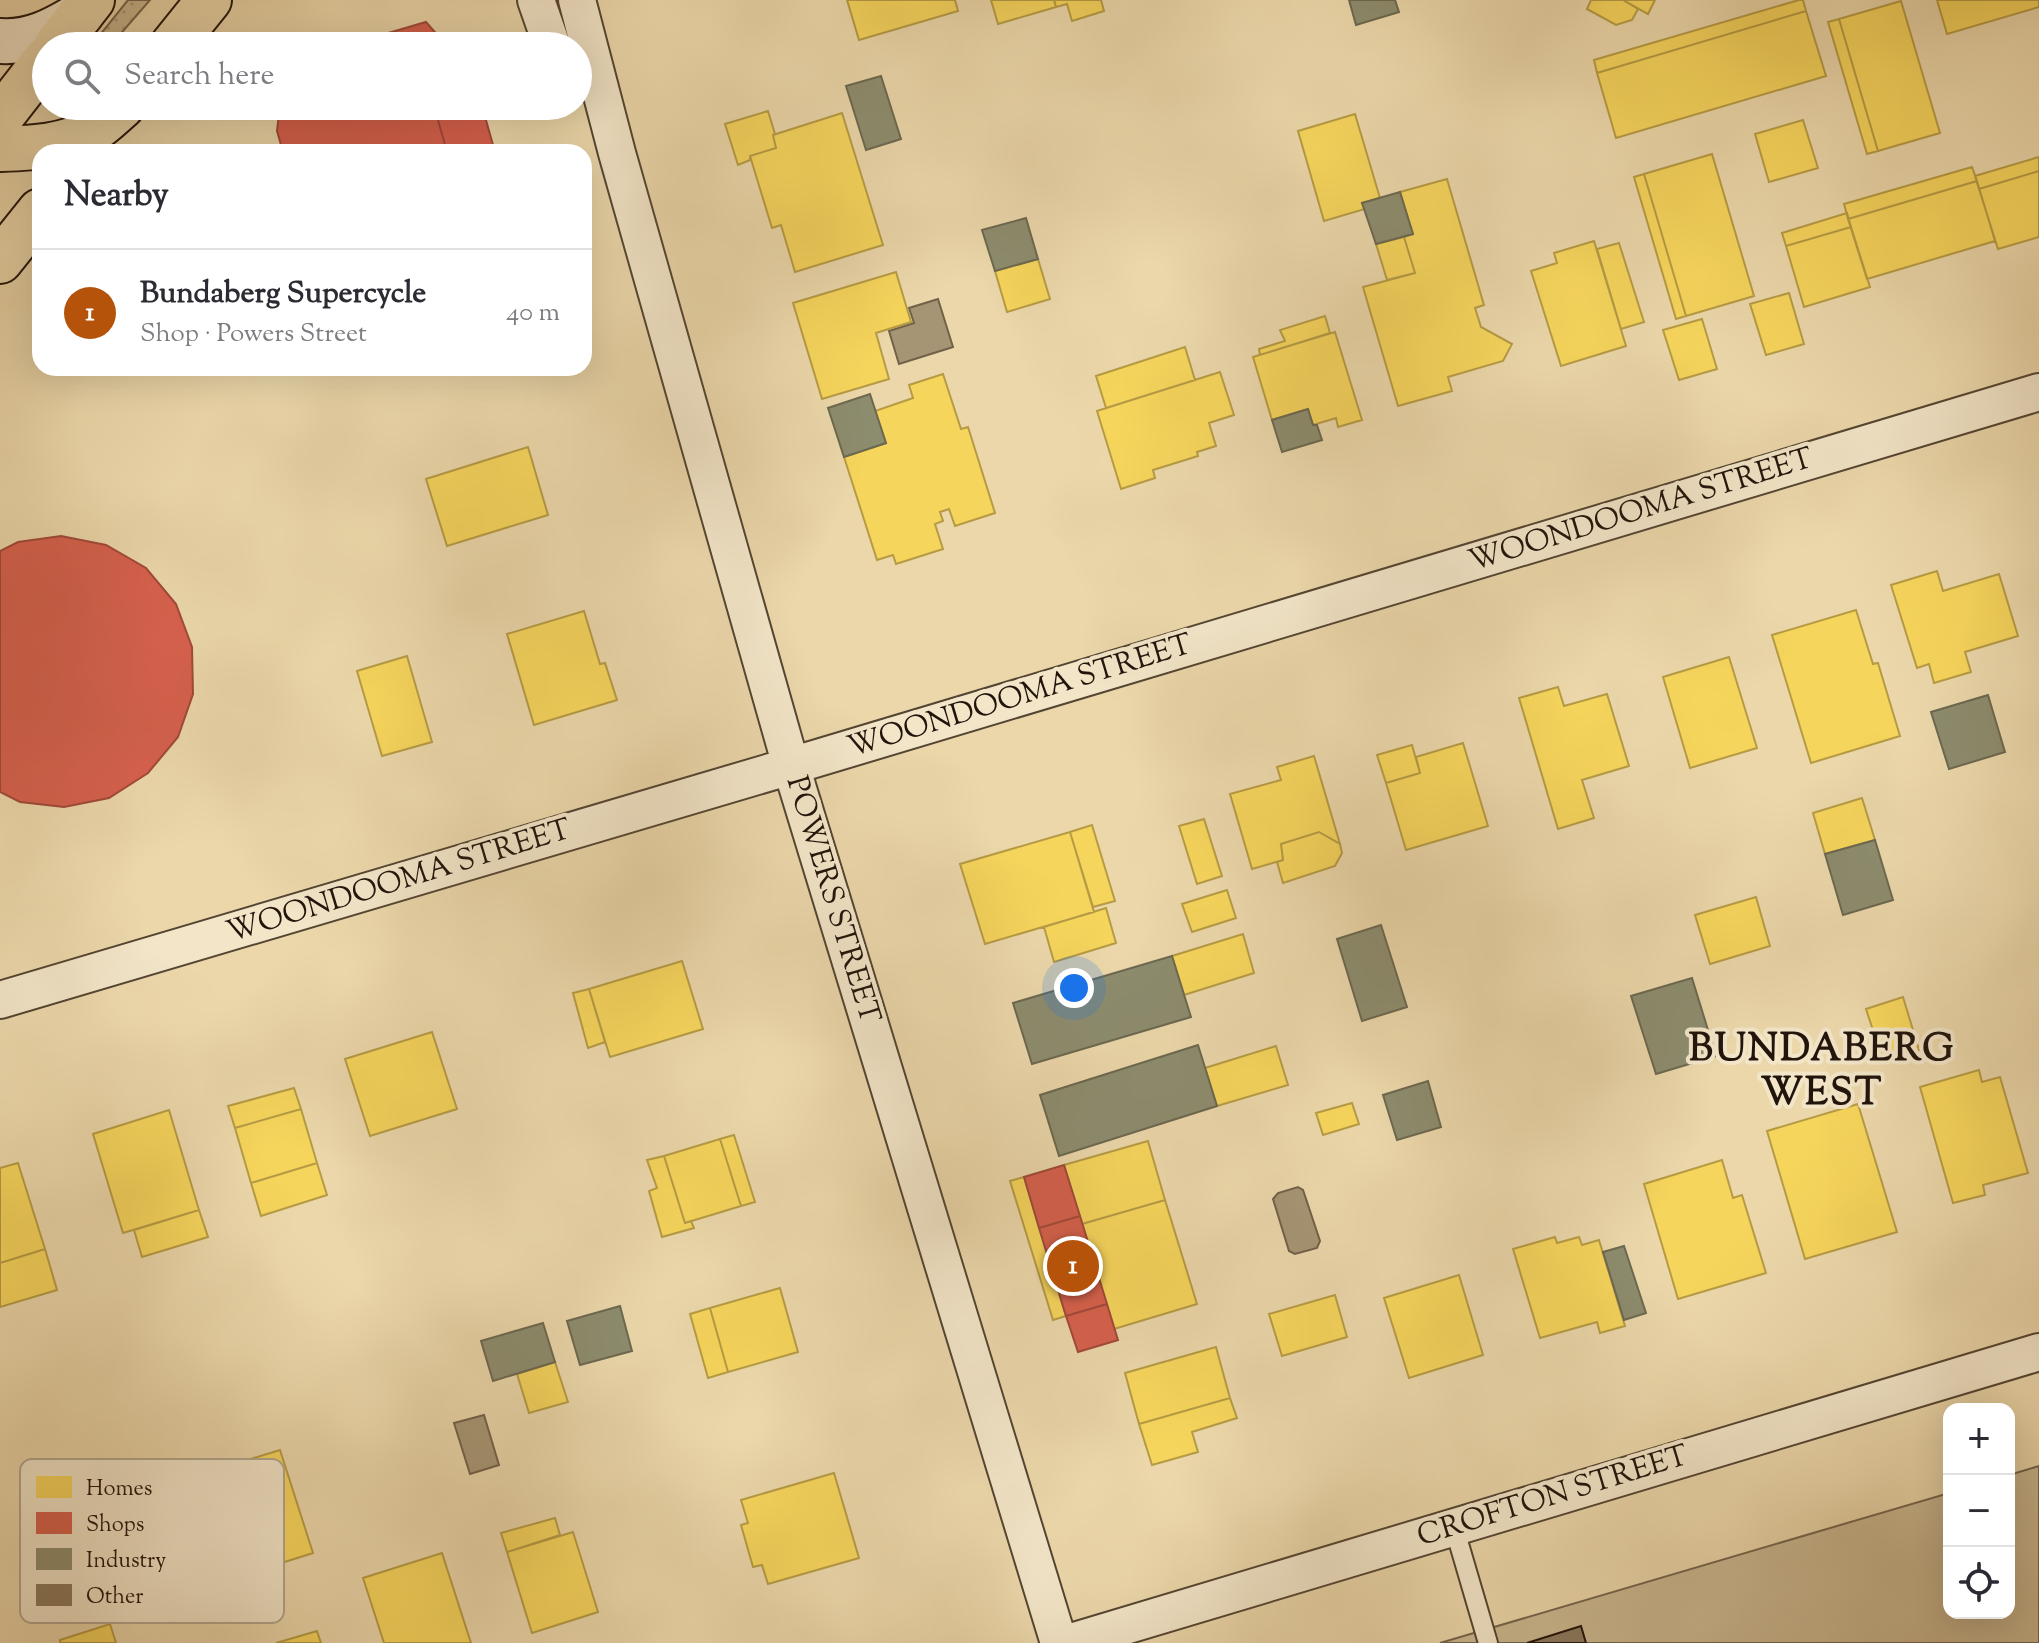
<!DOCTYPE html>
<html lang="en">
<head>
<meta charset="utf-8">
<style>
  body { margin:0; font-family:"Sorts Mill Goudy",serif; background:#f2f2f3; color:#2b2b33 }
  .controls { position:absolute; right:24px; bottom:24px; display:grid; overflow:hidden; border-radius:16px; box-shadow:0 8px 32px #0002 }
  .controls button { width:72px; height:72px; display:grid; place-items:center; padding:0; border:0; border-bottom:2px solid #e1e1e2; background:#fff; color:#2b2b33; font:40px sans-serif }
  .you { position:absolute; left:1074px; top:988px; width:28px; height:28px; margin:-20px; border:6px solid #fff; border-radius:50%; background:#1a73e8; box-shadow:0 0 0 12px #1a73e833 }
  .badge { display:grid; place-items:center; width:52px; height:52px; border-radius:50%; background:#b45309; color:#fff; font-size:26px; font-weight:700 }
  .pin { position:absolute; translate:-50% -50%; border:4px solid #fff; box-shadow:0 2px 8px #0006 }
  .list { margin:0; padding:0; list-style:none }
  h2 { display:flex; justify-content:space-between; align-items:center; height:104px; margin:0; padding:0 32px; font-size:34px }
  h2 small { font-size:26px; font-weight:400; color:#7c7c81 }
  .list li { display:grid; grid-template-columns:52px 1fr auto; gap:24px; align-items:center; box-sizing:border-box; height:128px; padding:0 32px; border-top:2px solid #e1e1e2 }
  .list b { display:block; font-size:30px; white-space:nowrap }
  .list p { margin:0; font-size:26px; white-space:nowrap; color:#7c7c81 }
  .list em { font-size:26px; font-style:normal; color:#7c7c81 }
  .icon { flex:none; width:44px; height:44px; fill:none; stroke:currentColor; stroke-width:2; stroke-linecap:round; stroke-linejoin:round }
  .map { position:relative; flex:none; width:2039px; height:1643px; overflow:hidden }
  .search { position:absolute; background:#fff; box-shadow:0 8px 32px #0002; left:32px; top:32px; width:560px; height:88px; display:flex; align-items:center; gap:20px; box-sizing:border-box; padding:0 28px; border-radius:44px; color:#7c7c81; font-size:30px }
  .panel { position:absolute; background:#fff; box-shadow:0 8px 32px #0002; left:32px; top:144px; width:560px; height:232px; border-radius:24px }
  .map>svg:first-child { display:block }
  .grass { fill:url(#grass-dots); stroke:#75654d; stroke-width:2 }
  .park { fill:#c9b68f; stroke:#75654d; stroke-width:2 }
  .water { fill:#a69574; stroke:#71614a; stroke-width:2 }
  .homes { fill:#f6d55c; stroke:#b69b44; stroke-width:2 }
  .shops { fill:#d6604d; stroke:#a04939; stroke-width:2 }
  .industry { fill:#8c8c6e; stroke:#6c6850; stroke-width:2 }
  .building { fill:#8a795e; stroke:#21140b; stroke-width:2 }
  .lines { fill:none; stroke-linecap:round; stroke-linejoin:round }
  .lane-casing { stroke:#544533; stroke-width:22 }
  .street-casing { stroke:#544533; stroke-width:40 }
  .secondary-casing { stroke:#21140b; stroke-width:48 }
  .highway-casing { stroke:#21140b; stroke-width:48 }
  .lane { stroke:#f2e5c8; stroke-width:18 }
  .street { stroke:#f2e5c8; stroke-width:36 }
  .secondary { stroke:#f2e5c8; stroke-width:44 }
  .highway { stroke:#ebd7aa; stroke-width:44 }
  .labels { text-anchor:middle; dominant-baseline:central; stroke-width:8; stroke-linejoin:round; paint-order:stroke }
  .street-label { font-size:30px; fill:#21140b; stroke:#f2e5c8 }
  .district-label { font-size:38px; font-weight:bold; letter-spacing:2px; fill:#21140b; stroke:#f2e5c8 }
  .key { fill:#f2e5c8; stroke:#b3a68f; stroke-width:2 }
  .key-label { font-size:22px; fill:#21140b }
</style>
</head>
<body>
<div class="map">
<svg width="2039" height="1643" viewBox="0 0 2039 1643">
  <defs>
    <pattern id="grass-dots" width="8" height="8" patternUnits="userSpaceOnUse" patternTransform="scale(2)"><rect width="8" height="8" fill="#c9b68f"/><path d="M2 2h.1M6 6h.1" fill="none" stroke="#ac9c7a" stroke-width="1.8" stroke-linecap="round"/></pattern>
  </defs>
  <rect width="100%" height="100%" fill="#ebd7aa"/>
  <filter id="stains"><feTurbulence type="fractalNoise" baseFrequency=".0025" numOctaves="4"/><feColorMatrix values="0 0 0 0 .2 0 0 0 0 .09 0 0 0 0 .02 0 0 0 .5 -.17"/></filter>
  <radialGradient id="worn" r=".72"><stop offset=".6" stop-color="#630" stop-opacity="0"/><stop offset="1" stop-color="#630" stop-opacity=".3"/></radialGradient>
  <path class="grass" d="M128 0H150L110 46H91Z"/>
  <path class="park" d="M2039 1466V1643H1440L1949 1493V1613H2009V1475Z"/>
  <path class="water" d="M938 299 953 347 899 364 889 331 914 323 909 308Z
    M1298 1187 1303 1190 1320 1241 1317 1248 1295 1254 1289 1251 1273 1199 1278 1193Z
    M484 1415 499 1465 470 1474 454 1423Z"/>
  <path class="homes" d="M847 0H955L958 11 859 40Z
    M991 0H1054L1056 7 998 24Z
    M1054 0H1101L1104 11 1072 21 1067 4 1056 7Z
    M1591 0H1623L1638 9 1632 20 1616 25 1587 9Z
    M1623 0H1655L1648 14Z
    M1799 0H1803L1806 11 1597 73 1594 60Z
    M1937 0H2039V7L1947 34Z
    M1901 1 1940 133 1878 151 1839 19Z
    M1806 11 1826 76 1616 138 1597 73Z
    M1839 19 1878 151 1867 154 1828 22Z
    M768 111 775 134 773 135 776 148 750 156V160L738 165 725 124Z
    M842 113 883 245 795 272 781 225 772 228 750 156 776 148 773 135Z
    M1355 114 1380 198 1362 203 1365 209 1324 221 1298 131Z
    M1803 120 1818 168 1769 182 1755 134Z
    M1712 154 1754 296 1686 316 1644 174Z
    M2039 157V171L1979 189 1975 176Z
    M1972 167 1977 181 1848 219 1844 204Z
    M2039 171V237L1998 249 1979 189Z
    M1644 174 1686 316 1676 319 1634 177Z
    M1447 179 1484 305 1475 308 1481 327 1512 344 1503 361 1448 377 1452 391 1398 406 1363 287 1415 273 1404 237 1413 234 1400 192Z
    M1977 181 1995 241 1867 279 1848 219Z
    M1847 213 1851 227 1786 246 1782 233Z
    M1851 227 1870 287 1804 307 1786 246Z
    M1404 237 1415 273 1387 280 1376 244Z
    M1594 241 1626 346 1561 366 1531 271 1557 263 1554 253Z
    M1619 243 1644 322 1621 329 1597 249Z
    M1038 259 1050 299 1007 312 995 271Z
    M896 272 911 322 876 333 889 379 822 399 793 303Z
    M1789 293 1804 344 1766 355 1750 304Z
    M1325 316 1330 333 1260 355 1259 349 1285 341 1280 330Z
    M1702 319 1717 369 1679 380 1663 330Z
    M1335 332 1362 420 1338 427 1336 418 1313 425 1308 409 1272 420 1253 357Z
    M1185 347 1195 380 1106 408 1096 376Z
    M1220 372 1234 415 1209 423 1216 446 1197 452 1198 456 1153 470 1155 478 1121 489 1097 411Z
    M943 374 961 429 968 427 995 513 955 526 949 509 940 512 943 521 935 524 943 549 896 564 893 555 877 560 844 457 886 443 875 411 913 398 909 385Z
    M528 447 548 515 447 546 426 479Z
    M1937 571 1943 591 1999 574 2018 636 1965 652 1971 672 1934 683 1929 664 1917 668 1891 585Z
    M1856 610 1873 664 1878 663 1900 736 1811 763 1772 635Z
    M584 611 600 664 605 663 617 700 534 725 507 634Z
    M407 656 432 742 382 756 357 671Z
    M1729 657 1757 748 1690 768 1663 677Z
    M1558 687 1564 706 1607 694 1629 766 1582 780 1594 818 1558 829 1519 698Z
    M1463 743 1488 826 1406 850 1386 783 1420 773 1416 757Z
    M1412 745 1420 773 1386 783 1377 755Z
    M1314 756 1340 844 1319 832 1281 844 1283 860 1252 869 1230 794 1281 780 1277 767Z
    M1862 798 1875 840 1825 854 1813 813Z
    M1204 819 1222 876 1197 884 1179 826Z
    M1092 825 1115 901 1093 907 1070 832Z
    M1070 832 1094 912 985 944 960 864Z
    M1319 832 1340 844 1342 853 1335 866 1283 883 1277 862 1283 860 1281 844Z
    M1227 890 1236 918 1192 932 1182 904Z
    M1756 897 1770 946 1710 964 1695 915Z
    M1106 908 1116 943 1054 962 1044 927Z
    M1243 934 1254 973 1184 995 1172 956Z
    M682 961 703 1029 610 1057 589 989Z
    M589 989 605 1042 588 1048 573 993Z
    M1903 997 1919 1050 1883 1061 1866 1009Z
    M432 1032 457 1109 370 1136 345 1059Z
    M1276 1046 1288 1085 1217 1106 1205 1068Z
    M1979 1070 1982 1082 2000 1077 2028 1173 1983 1185 1985 1195 1953 1203 1920 1087Z
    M294 1088 301 1109 235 1128 228 1106Z
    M1352 1103 1359 1124 1323 1135 1316 1113Z
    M1858 1104 1897 1232 1805 1259 1767 1131Z
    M301 1109 317 1163 251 1183 235 1128Z
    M169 1110 199 1210 123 1233 93 1134Z
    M734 1135 755 1202 741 1206 720 1139Z
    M720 1139 741 1206 685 1223 664 1156Z
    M1148 1141 1165 1200 1082 1224 1064 1165Z
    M664 1156 685 1223 691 1221 694 1228 662 1237 649 1191 657 1188 647 1160Z
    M1722 1160 1733 1198 1742 1195 1766 1273 1678 1299 1644 1184Z
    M18 1163 45 1249 0 1263V1168Z
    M317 1163 327 1195 261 1216 251 1183Z
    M1024 1177 1066 1316 1053 1320 1010 1181Z
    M1165 1200 1197 1304 1114 1329 1082 1224Z
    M199 1210 208 1237 142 1257 134 1230Z
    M1555 1237 1557 1243 1579 1237 1582 1245 1599 1240 1625 1326 1600 1333 1597 1322 1540 1338 1513 1249Z
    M45 1249 57 1290 0 1307V1263Z
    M1459 1275 1483 1355 1409 1378 1384 1298Z
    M780 1288 798 1352 728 1372 710 1308Z
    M1335 1295 1347 1337 1282 1356 1269 1314Z
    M710 1308 728 1372 708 1378 690 1314Z
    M1216 1347 1230 1398 1139 1424 1125 1373Z
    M555 1362 568 1402 529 1413 517 1374Z
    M1230 1398 1237 1418 1192 1432 1198 1452 1152 1465 1139 1424Z
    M280 1450 313 1553 234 1578 217 1525 224 1522 208 1472Z
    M834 1473 859 1558 768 1584 762 1565 753 1567 741 1525 748 1523 741 1500Z
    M555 1518 560 1535 507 1552 501 1533Z
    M573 1532 598 1612 532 1633 507 1552Z
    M442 1553 471 1643H384L363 1578Z
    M110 1624 116 1643H60V1640Z
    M317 1631 321 1643H276Z"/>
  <path class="shops" d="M426 22 447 46H344Z
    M280 106H434L447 152H283L277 131Z
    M434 106H482L495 152H447Z
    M61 536 106 545 146 568 176 604 192 647 193 694 178 737 148 773 109 798 64 807 20 802 0 792V551L18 542Z
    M1064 1165 1080 1216 1039 1228 1024 1177Z
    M1080 1216 1107 1304 1066 1316 1039 1228Z
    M1107 1304 1118 1340 1078 1352 1066 1316Z"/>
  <path class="industry" d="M1349 0H1395L1399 12 1356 25Z
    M881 76 901 139 866 150 846 86Z
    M1400 192 1413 234 1376 244 1362 203Z
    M1026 218 1038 259 995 271 982 230Z
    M870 394 886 443 844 457 828 408Z
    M1308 409 1313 425H1317L1322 440 1282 452 1272 420Z
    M1988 695 2005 752 1949 769 1931 712Z
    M1875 840 1893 900 1843 915 1825 854Z
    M1381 925 1407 1007 1362 1021 1337 939Z
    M1172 956 1191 1017 1032 1064 1013 1003Z
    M1692 978 1716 1056 1656 1074 1631 996Z
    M1198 1045 1217 1106 1059 1156 1040 1095Z
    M1428 1081 1441 1127 1397 1140 1383 1095Z
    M1624 1246 1646 1313 1624 1320 1603 1252Z
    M620 1306 632 1351 580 1365 567 1321Z
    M543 1323 555 1362 493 1381 481 1341Z"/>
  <path class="building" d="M1581 1626 1586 1643H1527Z"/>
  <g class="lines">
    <g class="lane-casing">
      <path id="lane" d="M1454 1527 1488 1643"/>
    </g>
    <g class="street-casing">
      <path id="street" d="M536 0 552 46
        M577 0 617 153 791 766 1059 1643
        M0 1000 791 766 2039 392
        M1068 1643 2039 1352"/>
    </g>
    <g class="secondary-casing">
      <path id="secondary" d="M0 41C31 43 55 30 81 14"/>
    </g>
    <g class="highway-casing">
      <path id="highway" d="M56 46 92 0
        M172 46 209 0
        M0 118 46 59
        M0 149C30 148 67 147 93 130 103 124 113 114 122 106
        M0 261 40 211"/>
    </g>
    <use href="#lane" class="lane"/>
    <use href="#street" class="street"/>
    <use href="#secondary" class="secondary"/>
    <use href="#highway" class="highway"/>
  </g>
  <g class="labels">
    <g class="street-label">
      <text transform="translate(1641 511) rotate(-17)">WOONDOOMA STREET</text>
      <text transform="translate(1020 697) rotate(-17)">WOONDOOMA STREET</text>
      <text transform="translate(399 882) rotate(-17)">WOONDOOMA STREET</text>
      <text transform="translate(832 900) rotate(73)">POWERS STREET</text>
      <text transform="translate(1553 1497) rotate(-17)">CROFTON STREET</text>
    </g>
    <g class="district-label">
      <text x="1822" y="1051">BUNDABERG<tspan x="1822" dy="44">WEST</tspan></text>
    </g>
  </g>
  <rect x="20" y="1459" width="264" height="164" rx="12" class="key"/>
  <rect x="36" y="1476" width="36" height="22" fill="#f6d55c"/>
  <rect x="36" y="1512" width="36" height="22" fill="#d6604d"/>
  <rect x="36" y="1548" width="36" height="22" fill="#8c8c6e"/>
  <rect x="36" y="1584" width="36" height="22" fill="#8a795e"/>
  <g class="key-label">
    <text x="86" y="1495">Homes</text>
    <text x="86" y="1531">Shops</text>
    <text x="86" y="1567">Industry</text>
    <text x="86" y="1603">Other</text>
  </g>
  <rect width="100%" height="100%" filter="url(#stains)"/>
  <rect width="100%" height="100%" fill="url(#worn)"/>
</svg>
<div class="controls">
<button>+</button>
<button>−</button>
<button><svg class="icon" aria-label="locate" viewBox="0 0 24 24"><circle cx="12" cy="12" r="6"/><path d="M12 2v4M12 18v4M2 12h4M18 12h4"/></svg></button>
</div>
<div class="you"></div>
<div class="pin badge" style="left:1073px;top:1266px">1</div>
<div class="search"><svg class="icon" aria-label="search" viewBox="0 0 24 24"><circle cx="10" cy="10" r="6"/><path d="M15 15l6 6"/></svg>Search here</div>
<section class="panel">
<h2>Nearby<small></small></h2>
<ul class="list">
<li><span class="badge">1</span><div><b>Bundaberg Supercycle</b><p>Shop · Powers Street</p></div><em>40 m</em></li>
</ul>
</section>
</div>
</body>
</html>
